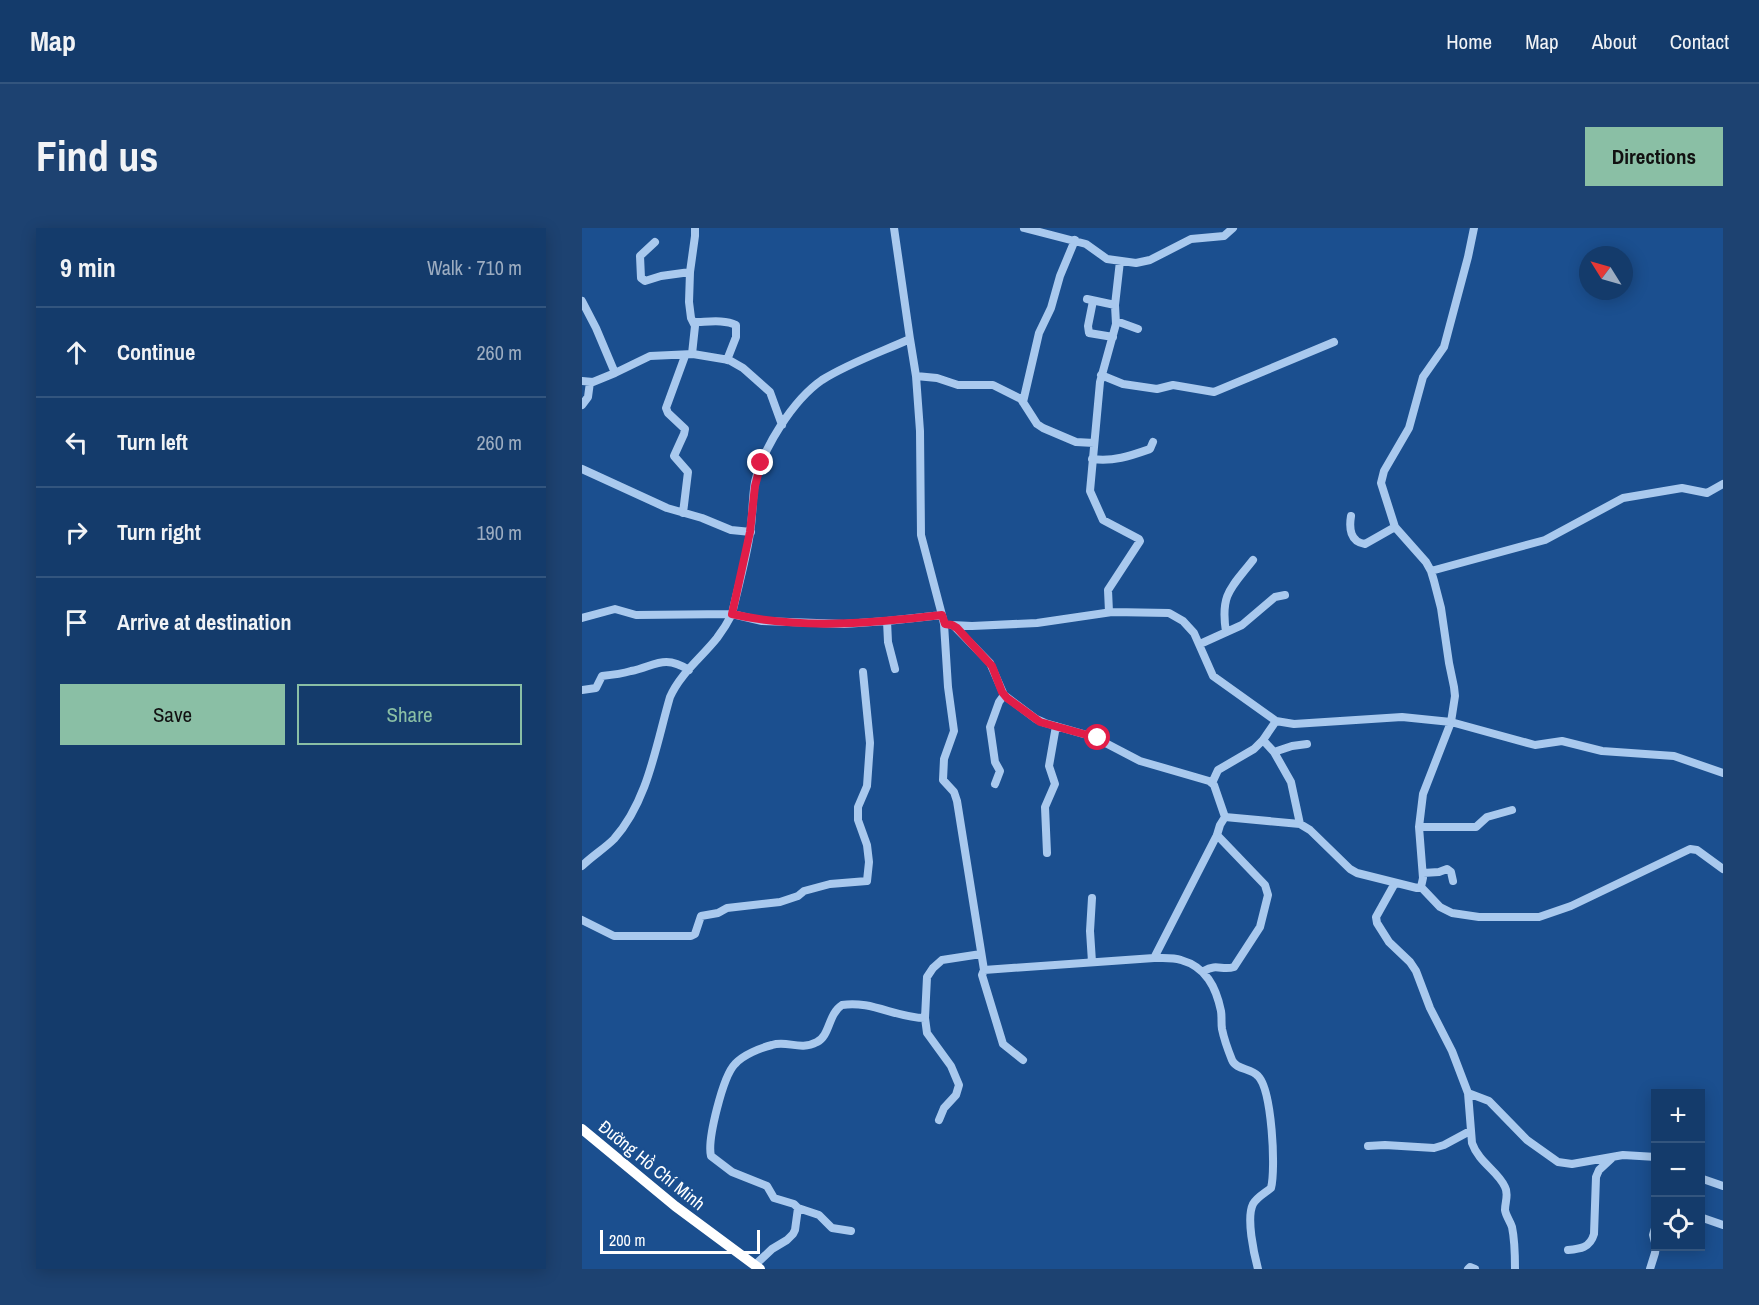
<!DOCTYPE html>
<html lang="en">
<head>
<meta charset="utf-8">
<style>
  body { margin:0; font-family:"Archivo Narrow",sans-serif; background:#1d4271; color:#f1f3f6 }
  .controls { position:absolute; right:18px; bottom:18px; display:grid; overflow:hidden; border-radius:0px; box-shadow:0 3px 15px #0003 }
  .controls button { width:54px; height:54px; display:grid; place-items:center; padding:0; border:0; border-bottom:2px solid #33557e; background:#143b6b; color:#f1f3f6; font:30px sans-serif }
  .compass { position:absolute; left:997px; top:18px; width:54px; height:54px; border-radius:50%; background:#143b6b; box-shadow:0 3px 15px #0003; rotate:307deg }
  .scale { position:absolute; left:18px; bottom:15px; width:160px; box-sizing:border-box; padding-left:6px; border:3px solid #fff; border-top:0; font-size:16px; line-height:21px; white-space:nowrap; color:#fff; -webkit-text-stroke:4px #1b4f8f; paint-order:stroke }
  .stop { position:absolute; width:18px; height:18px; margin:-14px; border:4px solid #e11d48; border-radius:50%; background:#fff }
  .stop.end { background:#e11d48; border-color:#fff; box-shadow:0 2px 6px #0008 }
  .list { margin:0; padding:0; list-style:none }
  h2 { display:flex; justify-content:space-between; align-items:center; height:78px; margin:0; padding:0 24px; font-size:26px }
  h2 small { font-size:20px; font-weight:400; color:#9dadc1 }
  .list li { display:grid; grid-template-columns:39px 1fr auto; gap:18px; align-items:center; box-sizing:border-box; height:90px; padding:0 24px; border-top:2px solid #33557e }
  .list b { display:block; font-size:22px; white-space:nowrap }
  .list em { font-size:20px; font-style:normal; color:#9dadc1 }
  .actions { display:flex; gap:12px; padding:18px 24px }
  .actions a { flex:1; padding:14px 0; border:2px solid #8abfa5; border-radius:0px; text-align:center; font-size:21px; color:#8abfa5 }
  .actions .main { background:#8abfa5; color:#111 }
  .icon { flex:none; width:33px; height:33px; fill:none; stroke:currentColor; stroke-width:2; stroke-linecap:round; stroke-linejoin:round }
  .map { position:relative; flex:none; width:1141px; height:1041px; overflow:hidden; border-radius:0px }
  header { display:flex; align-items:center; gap:36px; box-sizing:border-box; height:84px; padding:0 30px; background:#143b6b; border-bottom:2px solid #33557e }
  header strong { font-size:28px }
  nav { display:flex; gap:33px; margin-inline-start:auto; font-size:21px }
  .intro { display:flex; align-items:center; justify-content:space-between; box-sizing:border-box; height:144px; padding:0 36px }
  h1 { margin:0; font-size:42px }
  .button { padding:15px 27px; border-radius:0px; background:#8abfa5; color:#111; font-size:21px; font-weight:700 }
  main { display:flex; gap:36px; padding:0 36px }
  aside { flex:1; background:#143b6b; border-radius:0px; box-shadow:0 3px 15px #0003 }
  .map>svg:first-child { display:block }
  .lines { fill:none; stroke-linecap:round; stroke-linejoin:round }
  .minor { stroke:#a9c9ee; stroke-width:8 }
  .highway { stroke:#fff; stroke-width:10 }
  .route { stroke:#e11d48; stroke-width:8 }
  .labels { text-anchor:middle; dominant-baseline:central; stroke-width:4.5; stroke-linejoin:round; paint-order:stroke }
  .street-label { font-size:18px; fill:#fff; stroke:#1b4f8f }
</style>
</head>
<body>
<header>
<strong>Map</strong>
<nav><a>Home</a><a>Map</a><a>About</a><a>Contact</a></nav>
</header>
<div class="intro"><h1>Find us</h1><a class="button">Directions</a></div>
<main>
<aside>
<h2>9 min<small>Walk · 710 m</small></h2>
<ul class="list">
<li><svg class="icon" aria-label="ahead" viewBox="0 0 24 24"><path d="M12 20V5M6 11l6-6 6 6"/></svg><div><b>Continue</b></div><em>260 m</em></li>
<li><svg class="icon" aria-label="left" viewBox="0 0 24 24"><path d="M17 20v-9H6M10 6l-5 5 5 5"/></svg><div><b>Turn left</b></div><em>260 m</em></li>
<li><svg class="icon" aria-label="right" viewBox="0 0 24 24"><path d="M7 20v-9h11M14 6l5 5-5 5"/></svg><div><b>Turn right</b></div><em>190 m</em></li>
<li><svg class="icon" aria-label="arrive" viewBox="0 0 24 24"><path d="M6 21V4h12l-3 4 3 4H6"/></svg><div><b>Arrive at destination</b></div></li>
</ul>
<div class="actions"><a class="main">Save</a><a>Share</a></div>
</aside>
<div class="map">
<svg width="1141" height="1041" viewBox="0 0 1141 1041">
  <rect width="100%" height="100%" fill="#1b4f8f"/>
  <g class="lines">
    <path class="minor" d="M312 0 328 111C299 124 267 135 240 152 211 172 181 220 173 254 170 271 171 288 168 305 164 332 156 359 150 386L180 393 262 396 305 393 360 387 362 396 366 459 372 503 362 531 361 552 372 564 375 573 402 742 572 730 635 607 638 597 643 589 718 596 728 602 768 641 775 645 835 660 839 659 841 650 837 599 841 566 869 494 953 517 980 513 1020 523 1092 528 1141 545
      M442 0 504 16 525 31 554 35 568 32 609 11 642 8 651 0
      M73 14 58 28 59 50 63 53 79 48 108 44
      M505 71 533 77
      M0 73 14 100 33 145
      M511 73 506 98 507 105 531 109
      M534 93 556 101
      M112 94C125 94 142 91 154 97V109L145 132
      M328 111 334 148 338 203 339 307 360 387
      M110 126 113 98 109 90 107 74 108 44 113 8V0
      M519 147 541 156 575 161 591 157 632 164 752 114
      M334 148 355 150 376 157H411L439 171 455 196 461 200 494 214 512 215
      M0 153 11 154 33 145 68 128 111 126 147 132 161 140 188 164 200 197
      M441 174 457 105 469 80 478 48 493 12
      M0 177 6 169 8 154
      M510 231C531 234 548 228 568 221L571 214
      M0 241 85 280 120 290 149 302 169 304
      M101 285 106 244 92 228 102 206 103 201 86 185 84 180 103 128
      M769 288C767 300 768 314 783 316L813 299
      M849 343 963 312 1041 270 1100 260 1125 265 1141 256
      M527 384 526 362 558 313 557 311 521 292 508 263 518 154 534 96 533 77 538 33
      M0 390 33 381 54 387 150 386
      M305 393 306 414 313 441
      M370 397 390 398 455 395 530 384 587 385 601 393 612 405 631 448 694 493 712 496 820 489 869 494 873 468 872 459 867 435 859 380 852 353 849 343 844 334 813 299 799 255 802 243 827 200 841 149 862 119 886 29 892 0
      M372 398 408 435 422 467 454 491 463 495 512 509 558 533 627 553 632 557 643 589
      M644 404C638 366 649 360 671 332
      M618 416 660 397 693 369 703 367
      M0 462 14 460 20 448C30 447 39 446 49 443 73 438 82 426 107 442
      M681 512 692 524 709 554 718 596
      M692 524 710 518 725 516
      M630 555 636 542 672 521 681 512 694 493
      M413 556 418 543 413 534 408 499 417 474 422 467
      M837 599H894L905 589 930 582
      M465 625 463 579 473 556 467 538 474 498
      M0 638C10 628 22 621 32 611 66 573 74 517 88 469 98 446 119 430 135 410 141 402 146 394 150 386
      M841 645 857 644 865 641 869 644 871 653
      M813 655 794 689 795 695 807 714 828 734 834 743 848 780 870 823 886 865 907 873 945 912 976 934 990 936 1041 927 1074 929
      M839 659 858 679 870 685 897 689H957L989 678 1108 621 1115 622 1141 641
      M0 692 32 708H109L113 706 119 688 136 685 145 680 198 674 216 668 222 663 248 656 285 653 287 634 285 617 276 592V579L285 558 288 515 281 444
      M572 730C580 730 591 729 599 732 624 739 634 759 639 783 640 789 639 795 640 801 642 811 646 822 650 832 654 842 669 840 676 848 690 862 694 941 689 960 683 965 675 969 671 976 664 990 672 1026 676 1041
      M510 734 508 703 510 670
      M402 742 400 747 421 816 441 832
      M622 743C635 735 640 743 652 739L678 699 686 667 683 657 635 607
      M886 865 890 915C897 935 916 943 923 959 927 966 923 974 923 982 924 988 928 993 930 999 933 1013 933 1027 933 1041
      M357 892 362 880 374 867 377 857 369 838 345 805 343 790 345 749 351 740 360 732 399 726
      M786 918 803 917 852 920 862 917 888 903
      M1118 950 1141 958
      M1118 989 1141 997
      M1074 997 1071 1007 1074 1018
      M269 1003 250 1000 237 987 216 980 212 976 192 970 185 958 150 944 129 928C125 912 141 848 153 836 161 827 178 820 190 817 205 812 218 823 235 814 248 808 246 786 260 777 288 772 315 790 343 790
      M986 1022C998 1021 1008 1020 1012 1006L1014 949 1017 942 1031 929
      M173 1037 190 1021 205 1012 211 1006 213 1002 216 980
      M886 1041 888 1039 893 1041
      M1068 1041 1073 1025 1074 1018"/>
    <path class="highway" d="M0 901 93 978 178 1041"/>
  </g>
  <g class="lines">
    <path class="route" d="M179 235 173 258 168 304 150 386C219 402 291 395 360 387L363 396 370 397 375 400 410 438 420 464 425 470 458 494 516 510"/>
  </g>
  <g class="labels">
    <g class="street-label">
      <text transform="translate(70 937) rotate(39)">Đường Hồ Chí Minh</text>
    </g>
  </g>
</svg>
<div class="controls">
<button>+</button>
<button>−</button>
<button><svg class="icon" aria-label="locate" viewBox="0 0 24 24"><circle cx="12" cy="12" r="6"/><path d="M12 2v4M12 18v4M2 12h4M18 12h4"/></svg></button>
</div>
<svg class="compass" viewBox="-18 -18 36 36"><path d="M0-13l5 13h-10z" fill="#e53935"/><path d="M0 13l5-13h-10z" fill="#9dadc1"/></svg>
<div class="scale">200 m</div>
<div class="stop" style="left:516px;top:510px"></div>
<div class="stop end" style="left:179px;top:235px"></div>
</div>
</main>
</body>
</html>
